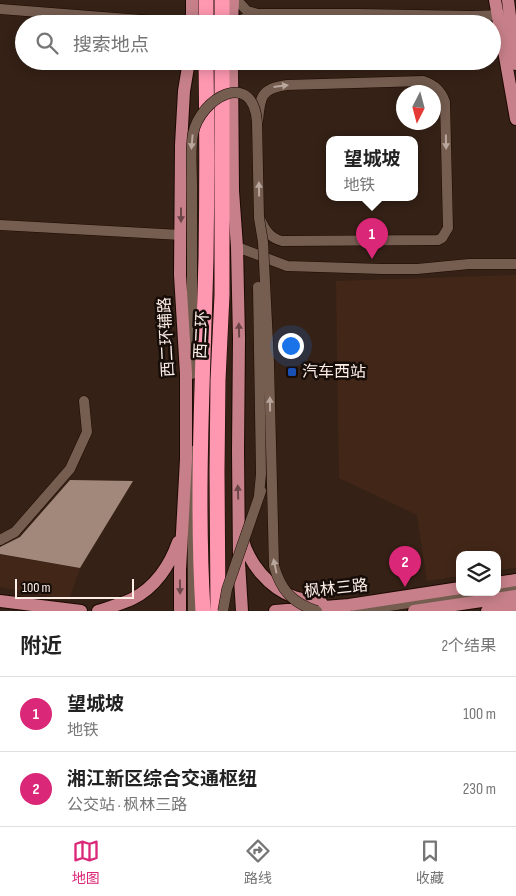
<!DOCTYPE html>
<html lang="zh">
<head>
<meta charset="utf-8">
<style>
  body { margin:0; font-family:"Sofia Sans Condensed","Noto Sans SC",sans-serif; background:#f2f2f2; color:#222 }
  .controls { position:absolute; right:15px; bottom:15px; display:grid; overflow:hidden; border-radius:10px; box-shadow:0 2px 12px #0003 }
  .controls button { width:45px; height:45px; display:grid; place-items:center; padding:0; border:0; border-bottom:1px solid #e0e0e0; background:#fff; color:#222; font:25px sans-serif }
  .compass { position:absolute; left:396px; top:85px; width:45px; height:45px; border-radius:50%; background:#fff; box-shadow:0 2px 12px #0003; rotate:186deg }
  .scale { position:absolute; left:15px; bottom:12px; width:119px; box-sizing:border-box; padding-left:5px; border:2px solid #fdeee7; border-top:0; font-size:14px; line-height:18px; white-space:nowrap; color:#fdeee7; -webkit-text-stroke:4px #160d08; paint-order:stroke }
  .you { position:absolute; left:290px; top:345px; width:18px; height:18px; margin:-12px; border:4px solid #fff; border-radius:50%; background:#1a73e8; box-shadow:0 0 0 8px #1a73e833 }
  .badge { display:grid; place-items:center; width:32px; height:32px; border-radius:50%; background:#db2777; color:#fff; font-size:16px; font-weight:700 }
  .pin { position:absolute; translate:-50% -41px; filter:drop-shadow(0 1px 2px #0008) }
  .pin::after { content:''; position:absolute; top:26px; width:18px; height:15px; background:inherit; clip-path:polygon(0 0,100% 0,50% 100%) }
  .popup { position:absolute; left:326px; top:136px; width:92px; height:65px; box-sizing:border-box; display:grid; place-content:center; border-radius:10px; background:#fff; filter:drop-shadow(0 1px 4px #0005); font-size:16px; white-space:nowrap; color:#767676 }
  .popup b { font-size:19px; color:#222 }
  .popup::after { content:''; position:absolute; left:50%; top:100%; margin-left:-10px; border:10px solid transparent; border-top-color:#fff }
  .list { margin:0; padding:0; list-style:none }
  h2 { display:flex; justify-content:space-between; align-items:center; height:65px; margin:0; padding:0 20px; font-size:21px }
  h2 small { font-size:16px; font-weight:400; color:#767676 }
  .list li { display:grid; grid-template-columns:32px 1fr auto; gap:15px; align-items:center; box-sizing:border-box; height:75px; padding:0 20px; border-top:1px solid #e0e0e0 }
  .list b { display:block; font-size:19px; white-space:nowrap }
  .list p { margin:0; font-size:16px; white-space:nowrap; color:#767676 }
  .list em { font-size:16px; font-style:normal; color:#767676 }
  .icon { flex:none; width:28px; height:28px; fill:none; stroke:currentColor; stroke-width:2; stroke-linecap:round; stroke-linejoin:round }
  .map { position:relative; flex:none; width:516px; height:611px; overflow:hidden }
  .search { position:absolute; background:#fff; box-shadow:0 2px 12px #0003; left:15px; right:15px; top:15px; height:55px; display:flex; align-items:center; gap:12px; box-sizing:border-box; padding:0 18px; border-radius:28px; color:#767676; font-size:19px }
  .sheet { height:215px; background:#fff }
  nav { display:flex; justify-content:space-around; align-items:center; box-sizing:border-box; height:70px; border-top:1px solid #e0e0e0; background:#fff; font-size:14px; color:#767676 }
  nav a { display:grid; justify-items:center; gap:2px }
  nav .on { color:#db2777 }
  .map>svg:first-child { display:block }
  .built { fill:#422718 }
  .building { fill:#a2887a }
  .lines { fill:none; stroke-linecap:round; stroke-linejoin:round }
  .minor-casing { stroke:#1c0a02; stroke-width:11 }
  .major-casing { stroke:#1c0a02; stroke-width:14 }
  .highway-casing { stroke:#1c0a02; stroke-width:16 }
  .minor { stroke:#755d50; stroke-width:10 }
  .major { stroke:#c7808a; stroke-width:12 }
  .highway { stroke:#fe98b1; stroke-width:15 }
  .minor-bridge-casing { stroke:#1c0a02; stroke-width:11; stroke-linecap:butt }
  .minor-bridge { stroke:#755d50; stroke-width:10 }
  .oneway { fill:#b9a69c }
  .oneway2 { fill:#6e4649 }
  .transit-dot { fill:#1a4fb4; stroke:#160d08; stroke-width:2 }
  .labels { text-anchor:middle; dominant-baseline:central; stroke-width:5; stroke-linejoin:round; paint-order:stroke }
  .street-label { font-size:16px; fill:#fdeee7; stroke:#160d08 }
  .poi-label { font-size:16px; fill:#fdeee7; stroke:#160d08; text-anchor:start }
</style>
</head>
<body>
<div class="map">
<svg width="516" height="611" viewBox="0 0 516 611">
  <rect width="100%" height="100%" fill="#352116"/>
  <path class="built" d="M516 275V568L497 570V555H460V576L427 581 417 515 339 478 336 281Z
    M0 555 80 568 69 600 0 587Z"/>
  <path class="building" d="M70 480 133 481 80 568 0 554V547L20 537Z"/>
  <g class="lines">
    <g class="minor-casing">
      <path id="minor" d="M237 0 247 11 258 14H358L471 16 505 15
        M0 9 192 24
        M235 24 243 19 259 18
        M258 121C260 97 261 88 287 85L423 81C435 85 441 91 445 102L448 228 442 238 438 240 282 241C270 238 265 230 260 219
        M0 225 181 235
        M237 247 287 266 382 269H417L469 264H516
        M192 374V265
        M192 451 193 611
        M0 540 15 532 70 469 87 432 84 401
        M497 591H516
        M357 611 481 592"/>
    </g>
    <g class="major-casing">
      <path id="major" d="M192 0V24
        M495 0 516 119
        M508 0 516 64
        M232 24 233 0
        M232 61 233 191 237 247 239 338 238 450 239 562 242 611
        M242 537C248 563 269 588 294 597 303 600 313 601 321 602
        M497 583 516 580
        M0 601 81 611
        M98 611C110 607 121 604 132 599 155 588 170 565 178 542
        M180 611V570L186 459V374L180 275 181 145 184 91 189 61
        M275 611 349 605 460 588
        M414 611 516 596
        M487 611 516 607"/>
    </g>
    <g class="highway-casing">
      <path id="highway" d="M206 0V24
        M222 24V0
        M203 611C196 494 203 376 206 258 207 193 207 127 206 61
        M218 611 217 471 218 380 222 295V61"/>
    </g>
    <use href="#minor" class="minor"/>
    <use href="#major" class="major"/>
    <use href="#highway" class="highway"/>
    <g class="minor-bridge-casing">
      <path id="minor-bridge" d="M192 265C192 238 192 211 192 184 192 168 190 150 193 134 200 98 253 68 257 122L259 218 263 242 269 363 274 566C281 590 292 603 317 611
        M258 287 261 474 259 495
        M223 611 227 589 261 491"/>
    </g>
    <use href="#minor-bridge" class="minor-bridge"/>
  </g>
  <defs><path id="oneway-solid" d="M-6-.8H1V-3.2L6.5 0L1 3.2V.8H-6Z" transform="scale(1.25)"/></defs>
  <g class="oneway">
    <use href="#oneway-solid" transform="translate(281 86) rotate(-7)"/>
    <use href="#oneway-solid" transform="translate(192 142) rotate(95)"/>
    <use href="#oneway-solid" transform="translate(446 142) rotate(89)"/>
    <use href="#oneway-solid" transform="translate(259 189) rotate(-91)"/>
    <use href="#oneway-solid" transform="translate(270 404) rotate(-91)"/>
    <use href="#oneway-solid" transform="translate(275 566) rotate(-102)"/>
  </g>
  <g class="oneway2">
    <use href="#oneway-solid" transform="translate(181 215) rotate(90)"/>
    <use href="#oneway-solid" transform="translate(239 330) rotate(-91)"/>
    <use href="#oneway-solid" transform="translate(238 492) rotate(-92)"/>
    <use href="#oneway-solid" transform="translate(180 587) rotate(89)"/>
  </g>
  <rect class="transit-dot" x="287" y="367" width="10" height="10" rx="2.5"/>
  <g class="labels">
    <g class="street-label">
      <text transform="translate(202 335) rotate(-87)">西二环</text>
      <text transform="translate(167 337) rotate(-93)">西二环辅路</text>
      <text transform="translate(336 589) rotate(-6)">枫林三路</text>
    </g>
    <g class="poi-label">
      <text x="302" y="372">汽车西站</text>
    </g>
  </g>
</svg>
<div class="controls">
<button><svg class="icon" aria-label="layers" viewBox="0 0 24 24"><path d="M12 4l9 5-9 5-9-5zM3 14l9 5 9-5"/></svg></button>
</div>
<svg class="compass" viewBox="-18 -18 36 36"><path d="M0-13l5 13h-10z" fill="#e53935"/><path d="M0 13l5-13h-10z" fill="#767676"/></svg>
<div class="scale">100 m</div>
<div class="you"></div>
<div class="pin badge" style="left:372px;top:259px">1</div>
<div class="popup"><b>望城坡</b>地铁</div>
<div class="pin badge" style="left:405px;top:587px">2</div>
<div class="search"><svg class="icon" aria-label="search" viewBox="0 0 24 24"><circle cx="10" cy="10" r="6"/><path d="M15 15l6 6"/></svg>搜索地点</div>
</div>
<section class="sheet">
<h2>附近<small>2个结果</small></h2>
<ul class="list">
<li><span class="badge">1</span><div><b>望城坡</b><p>地铁</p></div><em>100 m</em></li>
<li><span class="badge">2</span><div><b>湘江新区综合交通枢纽</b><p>公交站 · 枫林三路</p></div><em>230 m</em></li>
</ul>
</section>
<nav>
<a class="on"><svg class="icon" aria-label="map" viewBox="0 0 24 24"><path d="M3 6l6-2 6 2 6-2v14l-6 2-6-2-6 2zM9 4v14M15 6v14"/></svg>地图</a>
<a><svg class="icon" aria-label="directions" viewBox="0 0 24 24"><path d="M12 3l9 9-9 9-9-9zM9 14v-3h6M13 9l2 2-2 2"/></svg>路线</a>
<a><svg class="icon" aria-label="saved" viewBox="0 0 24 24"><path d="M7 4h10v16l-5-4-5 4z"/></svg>收藏</a>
</nav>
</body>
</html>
